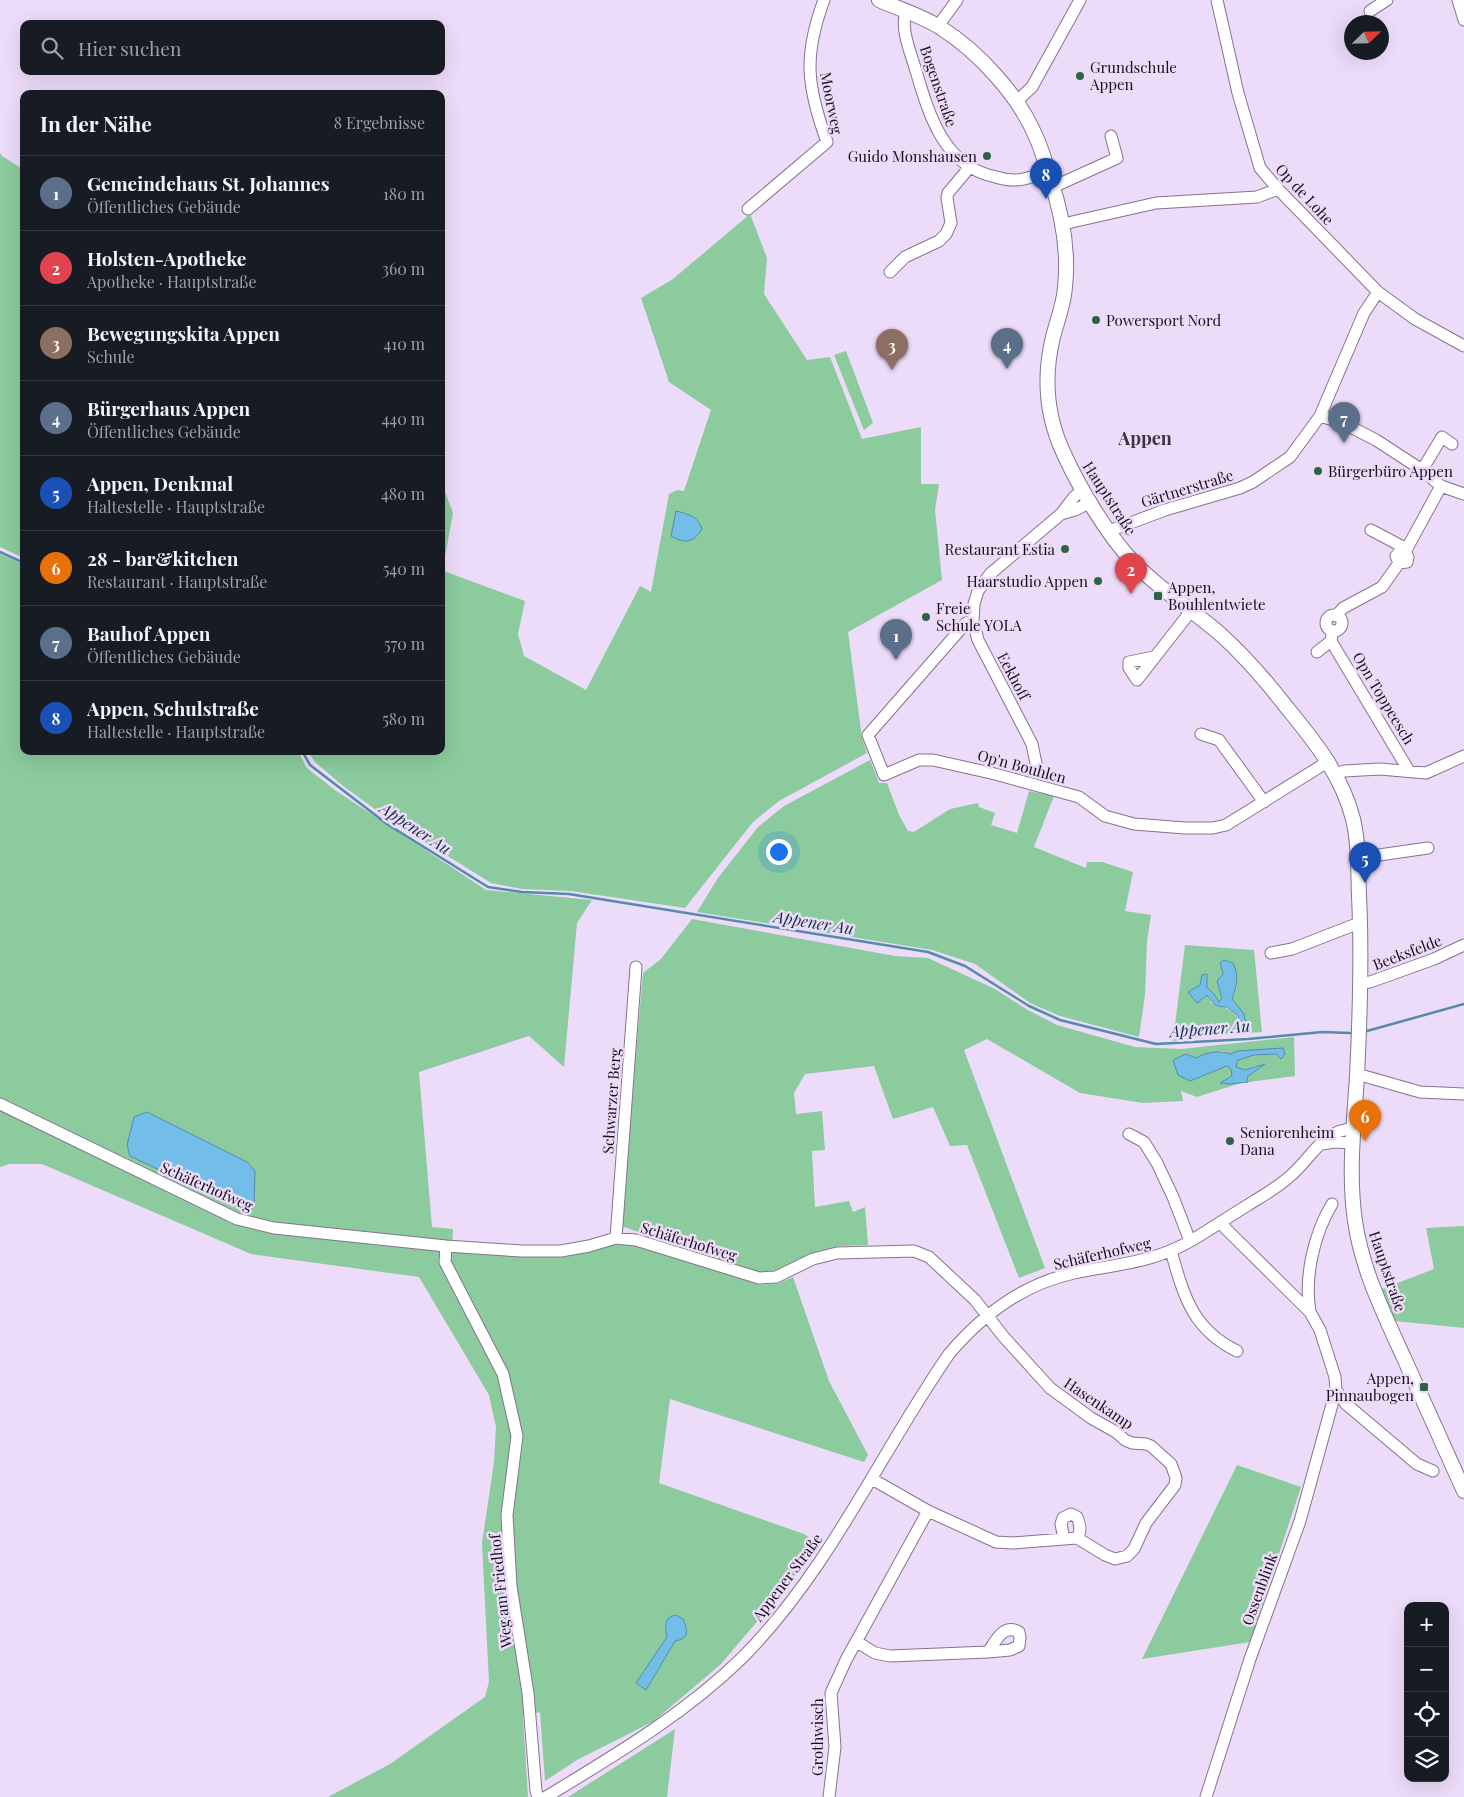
<!DOCTYPE html>
<html lang="de">
<head>
<meta charset="utf-8">
<style>
  body { margin:0; font-family:"Playfair Display",serif; background:#242831; color:#f1f3f6 }
  .controls { position:absolute; right:15px; bottom:15px; display:grid; overflow:hidden; border-radius:10px; box-shadow:0 5px 20px #0002 }
  .controls button { width:45px; height:45px; display:grid; place-items:center; padding:0; border:0; border-bottom:1px solid #363941; background:#171b24; color:#f1f3f6; font:25px sans-serif }
  .compass { position:absolute; left:1344px; top:15px; width:45px; height:45px; border-radius:50%; background:#171b24; box-shadow:0 5px 20px #0002; rotate:67deg }
  .you { position:absolute; left:778px; top:851px; width:18px; height:18px; margin:-12px; border:4px solid #fff; border-radius:50%; background:#1a73e8; box-shadow:0 0 0 8px #1a73e833 }
  .badge { display:grid; place-items:center; width:32px; height:32px; border-radius:50%; background:#1a73e8; color:#fff; font-size:16px; font-weight:700 }
  .pin { position:absolute; translate:-50% -41px; filter:drop-shadow(0 1px 2px #0008) }
  .pin::after { content:''; position:absolute; top:26px; width:18px; height:15px; background:inherit; clip-path:polygon(0 0,100% 0,50% 100%) }
  .list { margin:0; padding:0; list-style:none }
  h2 { display:flex; justify-content:space-between; align-items:center; height:65px; margin:0; padding:0 20px; font-size:21px }
  h2 small { font-size:16px; font-weight:400; color:#9ea1a6 }
  .list li { display:grid; grid-template-columns:32px 1fr auto; gap:15px; align-items:center; box-sizing:border-box; height:75px; padding:0 20px; border-top:1px solid #363941 }
  .list b { display:block; font-size:19px; white-space:nowrap }
  .list p { margin:0; font-size:16px; white-space:nowrap; color:#9ea1a6 }
  .list em { font-size:16px; font-style:normal; color:#9ea1a6 }
  .icon { flex:none; width:28px; height:28px; fill:none; stroke:currentColor; stroke-width:2; stroke-linecap:round; stroke-linejoin:round }
  .map { position:relative; flex:none; width:1464px; height:1797px; overflow:hidden }
  .search { position:absolute; background:#171b24; box-shadow:0 5px 20px #0002; left:20px; top:20px; width:425px; height:55px; display:flex; align-items:center; gap:12px; box-sizing:border-box; padding:0 18px; border-radius:10px; color:#9ea1a6; font-size:19px }
  .panel { position:absolute; background:#171b24; box-shadow:0 5px 20px #0002; left:20px; top:90px; width:425px; height:665px; border-radius:10px }
  .map>svg:first-child { display:block }
  .green { fill:#8bcb9d; fill-rule:evenodd }
  .water { fill:#72bee9; stroke:#568aab }
  .lines { fill:none; stroke-linecap:round; stroke-linejoin:round }
  .stream { stroke:#568aab; stroke-width:2.5 }
  .minor-casing { stroke:#83748e; stroke-width:13 }
  .major-casing { stroke:#83748e; stroke-width:16 }
  .minor { stroke:#fff; stroke-width:11 }
  .major { stroke:#fff; stroke-width:14 }
  .poi-dot { fill:#2e6348; stroke:#eddcf9; stroke-width:2 }
  .labels { text-anchor:middle; dominant-baseline:central; stroke-width:5; stroke-linejoin:round; paint-order:stroke }
  .poi-label { font-size:15px; fill:#150f19; stroke:#eddcf9; text-anchor:start }
  .street-label { font-size:15px; fill:#150f19; stroke:#eddcf9 }
  .water-label { font-size:16px; font-style:italic; fill:#0f3244; stroke:#eddcf9 }
  .quarter-label { font-size:18px; font-weight:bold; fill:#3f3248; stroke:#eddcf9 }
</style>
</head>
<body>
<div class="map">
<svg width="1464" height="1797" viewBox="0 0 1464 1797">
  <rect width="100%" height="100%" fill="#eddcf9"/>
  <path class="green" d="M0 153 2 156 24 170V558L0 547Z
    M750 214 767 258 764 294 807 360 830 357 862 439 921 427V484H939L935 510 942 580 848 632 862 738 867 753 779 801 753 822 685 908 571 891 522 889 491 883 390 820 343 786 315 762 308 751H441V570L525 601 518 634 524 656 586 690 640 586 651 592 669 494 677 490 684 491 711 410 669 382 641 298 673 279Z
    M846 351 873 423 864 430 834 355Z
    M441 481 453 513 444 562 441 564Z
    M0 554 24 565V751H298L307 768 335 790 486 890 592 900 577 923 564 1067 529 1036 419 1072 432 1227 453 1229 452 1251 562 1256 592 1251 615 1244 636 1245 760 1285 779 1283 793 1277 829 1381 868 1455 864 1462 670 1399 659 1483 804 1534 817 1543 792 1580 721 1664 654 1721 577 1760 545 1781 540 1712 523 1717 528 1797H328L390 1764 485 1697 489 1682 482 1543 494 1462 496 1427 489 1395 419 1277 251 1254 42 1164H10L0 1167ZM147 1112 247 1162 255 1171Z
    M870 760 879 783H887L899 815 908 831 914 832 950 809 978 803 979 807 995 813 991 825 1017 833 1029 791 1054 796 1034 847 1086 868 1087 862H1102L1133 872 1125 911 1151 915 1147 941 1145 995 1139 1037 1060 1016 1030 1003 975 964 932 950 697 912 718 878 758 827 784 806Z
    M692 919 895 956 928 958 995 989 1026 1009 1057 1025 1135 1047 1181 1049 1294 1037 1295 1076 1241 1083 1197 1097 1181 1091 1183 1101 1143 1103 1080 1093 987 1039 964 1050 1045 1268 1019 1278 967 1145 950 1146 933 1107 893 1119 874 1066 805 1074 794 1093 796 1114 822 1111 825 1150 812 1151 815 1207 849 1201 853 1212 865 1207 868 1245 840 1246 818 1251 783 1269 759 1273 621 1226 643 973 661 959ZM1282 1048 1285 1054 1254 1055 1238 1060 1236 1067 1245 1070 1256 1066 1246 1077 1248 1082 1221 1083 1232 1076 1231 1069 1227 1066 1190 1081 1186 1054 1196 1058 1222 1051 1231 1054Z
    M1185 945 1254 950 1262 1032 1248 1033 1244 1014 1232 999 1237 986 1220 963 1223 974 1217 981 1223 998 1219 1003 1214 994 1207 987V975L1200 985 1188 992 1207 995 1211 1003C1234 1009 1236 1014 1247 1033L1223 1034 1173 1041Z
    M1464 1226V1328L1395 1321 1382 1289 1434 1269 1426 1228Z
    M1237 1465 1301 1487 1250 1642 1142 1659Z
    M675 1729 667 1797H568Z"/>
  <path class="water" d="M676 511C688 514 698 516 702 529 693 543 685 544 671 536Z
    M1224 960 1233 963C1239 976 1237 985 1232 999L1244 1014 1248 1033 1237 1015 1227 1007C1216 1007 1213 1004 1207 995L1197 1003 1188 992 1200 985 1202 975 1207 974V987L1214 994 1219 1002 1222 998 1217 981 1223 974 1220 963Z
    M1283 1048 1285 1054 1281 1059 1276 1054 1254 1055 1238 1060 1236 1067 1245 1070 1265 1064 1247 1077 1248 1082 1229 1084 1220 1083 1232 1076 1231 1069 1227 1066 1190 1081 1178 1075 1173 1060 1186 1054 1196 1058C1207 1052 1218 1050 1231 1054L1237 1051Z
    M147 1112 247 1162 255 1171 254 1207 246 1211 130 1156 127 1145 134 1117Z
    M676 1615 683 1619C687 1630 691 1638 675 1641L646 1690 636 1683 667 1637C665 1627 664 1617 676 1615Z"/>
  <g class="lines">
    <path class="stream" d="M0 552 24 563
      M302 751 310 765 387 824 488 887 522 892 569 894 928 952 965 966 1029 1006 1060 1020 1156 1044 1248 1039 1322 1032 1350 1033
      M1367 1031 1464 1004"/>
    <g class="minor-casing">
      <path id="minor" d="M1217 0 1238 93 1260 168 1278 189 1378 292 1415 319 1464 346
        M1458 0 1464 20
        M1370 11 1387 0
        M906 12C900 29 911 53 916 71 929 115 944 167 996 177 1002 179 1008 180 1015 180 1027 180 1037 175 1048 171
        M938 26 957 0
        M1016 102 1032 87 1080 0
        M1053 187 1117 158 1111 136
        M748 209 827 142C807 87 803 56 824 0
        M1063 224 1156 203 1257 197 1278 189
        M890 272 905 257 939 241 946 234 951 223 947 198 948 193 969 168
        M1320 416 1343 423 1376 440 1422 470 1441 486 1464 494
        M1422 470 1442 437 1452 444
        M1061 514 1075 510 1091 502
        M1371 530 1407 549
        M1109 531 1165 510 1240 488 1253 482 1290 457 1320 416 1364 313 1378 292
        M1405 552 1441 486
        M1326 623a8 8 0 1 1 16 0a8 8 0 1 1-16 0Z
        M1336 616 1343 608 1382 587 1399 563 1407 562 1408 557 1405 552H1400L1396 556 1399 563
        M973 621 966 623 868 735 884 775 919 760H933L995 774 1079 797 1105 816 1134 824 1185 828H1213L1226 825 1329 761
        M1331 641 1409 771
        M1317 652 1331 641 1332 635
        M1154 657 1129 662V668L1137 680 1191 611
        M1201 734 1219 740 1264 802
        M1037 768 1032 744 978 640 973 621 974 604 978 591 990 574 1061 514 1074 497 1083 489
        M1336 774 1344 771 1380 769 1426 773 1464 756
        M1358 858 1428 848
        M1271 953 1292 949 1354 925H1360
        M1361 983 1370 982 1434 959 1464 945
        M1357 1074 1420 1092 1464 1094
        M0 1104 237 1219 274 1228 446 1246 521 1251H561L589 1246 616 1238 636 1240 759 1278 776 1277 813 1259 837 1253 914 1251 929 1257 975 1300 1003 1336 1050 1388 1091 1418 1116 1432 1125 1440 1132 1443 1146 1444 1151 1446 1171 1464 1176 1478 1175 1485 1146 1523 1134 1549 1127 1556 1115 1559 1105 1555 1077 1538 1013 1543 996 1542 928 1511 872 1479
        M1129 1134 1144 1142 1157 1163 1173 1197 1190 1241
        M1322 1144 1334 1142 1353 1143
        M1221 1222 1226 1229 1310 1312 1320 1330 1335 1377 1336 1390 1346 1404 1417 1464 1433 1471
        M616 1238 636 967
        M446 1246 445 1262 503 1374 517 1436 507 1515 511 1586 528 1693 536 1791 538 1797
        M1171 1251C1184 1296 1192 1329 1237 1351
        M1310 1312C1304 1277 1314 1234 1332 1204
        M1064 1539 1061 1524 1063 1518 1071 1514 1077 1517C1080 1524 1082 1531 1077 1538
        M857 1642 875 1653 890 1656 988 1652 1010 1650 1019 1646 1020 1638 1019 1632C1003 1623 996 1641 988 1652
        M546 1797C615 1755 685 1714 743 1657 830 1569 879 1455 949 1354 982 1315 1023 1284 1074 1273 1117 1264 1154 1263 1194 1239 1212 1228 1230 1216 1248 1205 1262 1196 1277 1188 1289 1177 1303 1166 1312 1150 1326 1139 1334 1132 1343 1129 1354 1129
        M829 1797 835 1747 831 1693 846 1660 928 1511
        M1206 1797 1250 1659 1300 1521 1336 1390"/>
    </g>
    <g class="major-casing">
      <path id="major" d="M879 0C899 9 923 16 941 28 979 52 1019 96 1036 137 1042 150 1046 164 1050 178 1062 213 1069 250 1065 287 1064 304 1057 321 1053 337 1043 378 1046 416 1064 454 1080 489 1107 534 1133 562 1159 589 1191 609 1219 633 1245 656 1267 682 1288 709 1316 743 1342 776 1353 819 1359 844 1358 870 1359 896 1362 956 1360 1016 1357 1076 1354 1124 1348 1173 1355 1221 1362 1270 1384 1314 1404 1358 1424 1403 1444 1447 1464 1491"/>
    </g>
    <use href="#minor" class="minor"/>
    <use href="#major" class="major"/>
  </g>
  <g class="poi-dot">
    <circle cx="1080" cy="76" r="5"/>
    <circle cx="987" cy="156" r="5"/>
    <circle cx="1096" cy="320" r="5"/>
    <circle cx="1318" cy="471" r="5"/>
    <circle cx="1065" cy="549" r="5"/>
    <circle cx="1098" cy="581" r="5"/>
    <rect x="1153" y="591" width="10" height="10" rx="2.5"/>
    <circle cx="926" cy="617" r="5"/>
    <circle cx="1230" cy="1141" r="5"/>
    <rect x="1419" y="1382" width="10" height="10" rx="2.5"/>
  </g>
  <g class="labels">
    <g class="poi-label">
      <text x="1090" y="67">Grundschule<tspan x="1090" dy="17">Appen</tspan></text>
      <text x="977" y="156" text-anchor="end">Guido Monshausen</text>
      <text x="1106" y="320">Powersport Nord</text>
      <text x="1328" y="471">Bürgerbüro Appen</text>
      <text x="1055" y="549" text-anchor="end">Restaurant Estia</text>
      <text x="1088" y="581" text-anchor="end">Haarstudio Appen</text>
      <text x="1168" y="587">Appen,<tspan x="1168" dy="17">Bouhlentwiete</tspan></text>
      <text x="936" y="608">Freie<tspan x="936" dy="17">Schule YOLA</tspan></text>
      <text x="1240" y="1132">Seniorenheim<tspan x="1240" dy="17">Dana</tspan></text>
      <text x="1414" y="1378" text-anchor="end">Appen,<tspan x="1414" dy="17">Pinnaubogen</tspan></text>
    </g>
    <g class="street-label">
      <text transform="translate(939 86) rotate(71)">Bogenstraße</text>
      <text transform="translate(832 103) rotate(79)">Moorweg</text>
      <text transform="translate(1305 194) rotate(47)">Op de Lohe</text>
      <text transform="translate(1187 488) rotate(-17)">Gärtnerstraße</text>
      <text transform="translate(1110 498) rotate(57)">Hauptstraße</text>
      <text transform="translate(1014 676) rotate(62)">Eekhoff</text>
      <text transform="translate(1384 698) rotate(59)">Opn Toppeesch</text>
      <text transform="translate(1022 766) rotate(15)">Op'n Bouhlen</text>
      <text transform="translate(1407 952) rotate(-21)">Beeksfelde</text>
      <text transform="translate(611 1101) rotate(-86)">Schwarzer Berg</text>
      <text transform="translate(207 1186) rotate(24)">Schäferhofweg</text>
      <text transform="translate(689 1241) rotate(17)">Schäferhofweg</text>
      <text transform="translate(1102 1253) rotate(-13)">Schäferhofweg</text>
      <text transform="translate(1388 1271) rotate(71)">Hauptstraße</text>
      <text transform="translate(1099 1403) rotate(34)">Hasenkamp</text>
      <text transform="translate(787 1577) rotate(-53)">Appener Straße</text>
      <text transform="translate(1259 1589) rotate(-70)">Ossenblink</text>
      <text transform="translate(500 1591) rotate(-96)">Weg am Friedhof</text>
      <text transform="translate(817 1737) rotate(-90)">Grothwisch</text>
    </g>
    <g class="water-label">
      <text transform="translate(416 828) rotate(33)">Appener Au</text>
      <text transform="translate(814 922) rotate(9)">Appener Au</text>
      <text transform="translate(1210 1028) rotate(-4)">Appener Au</text>
    </g>
    <g class="quarter-label">
      <text x="1145" y="438">Appen</text>
    </g>
  </g>
</svg>
<div class="controls">
<button>+</button>
<button>−</button>
<button><svg class="icon" aria-label="locate" viewBox="0 0 24 24"><circle cx="12" cy="12" r="6"/><path d="M12 2v4M12 18v4M2 12h4M18 12h4"/></svg></button>
<button><svg class="icon" aria-label="layers" viewBox="0 0 24 24"><path d="M12 4l9 5-9 5-9-5zM3 14l9 5 9-5"/></svg></button>
</div>
<svg class="compass" viewBox="-18 -18 36 36"><path d="M0-13l5 13h-10z" fill="#e53935"/><path d="M0 13l5-13h-10z" fill="#9ea1a6"/></svg>
<div class="you"></div>
<div class="pin badge" style="left:896px;top:660px;background:#5c6f8a">1</div>
<div class="pin badge" style="left:1131px;top:594px;background:#e0444e">2</div>
<div class="pin badge" style="left:892px;top:370px;background:#8d6e63">3</div>
<div class="pin badge" style="left:1007px;top:369px;background:#5c6f8a">4</div>
<div class="pin badge" style="left:1365px;top:883px;background:#1a4fb4">5</div>
<div class="pin badge" style="left:1365px;top:1141px;background:#e8710a">6</div>
<div class="pin badge" style="left:1344px;top:443px;background:#5c6f8a">7</div>
<div class="pin badge" style="left:1046px;top:199px;background:#1a4fb4">8</div>
<div class="search"><svg class="icon" aria-label="search" viewBox="0 0 24 24"><circle cx="10" cy="10" r="6"/><path d="M15 15l6 6"/></svg>Hier suchen</div>
<section class="panel">
<h2>In der Nähe<small>8 Ergebnisse</small></h2>
<ul class="list">
<li><span class="badge" style="background:#5c6f8a">1</span><div><b>Gemeindehaus St. Johannes</b><p>Öffentliches Gebäude</p></div><em>180 m</em></li>
<li><span class="badge" style="background:#e0444e">2</span><div><b>Holsten-Apotheke</b><p>Apotheke · Hauptstraße</p></div><em>360 m</em></li>
<li><span class="badge" style="background:#8d6e63">3</span><div><b>Bewegungskita Appen</b><p>Schule</p></div><em>410 m</em></li>
<li><span class="badge" style="background:#5c6f8a">4</span><div><b>Bürgerhaus Appen</b><p>Öffentliches Gebäude</p></div><em>440 m</em></li>
<li><span class="badge" style="background:#1a4fb4">5</span><div><b>Appen, Denkmal</b><p>Haltestelle · Hauptstraße</p></div><em>480 m</em></li>
<li><span class="badge" style="background:#e8710a">6</span><div><b>28 - bar&amp;kitchen</b><p>Restaurant · Hauptstraße</p></div><em>540 m</em></li>
<li><span class="badge" style="background:#5c6f8a">7</span><div><b>Bauhof Appen</b><p>Öffentliches Gebäude</p></div><em>570 m</em></li>
<li><span class="badge" style="background:#1a4fb4">8</span><div><b>Appen, Schulstraße</b><p>Haltestelle · Hauptstraße</p></div><em>580 m</em></li>
</ul>
</section>
</div>
</body>
</html>
